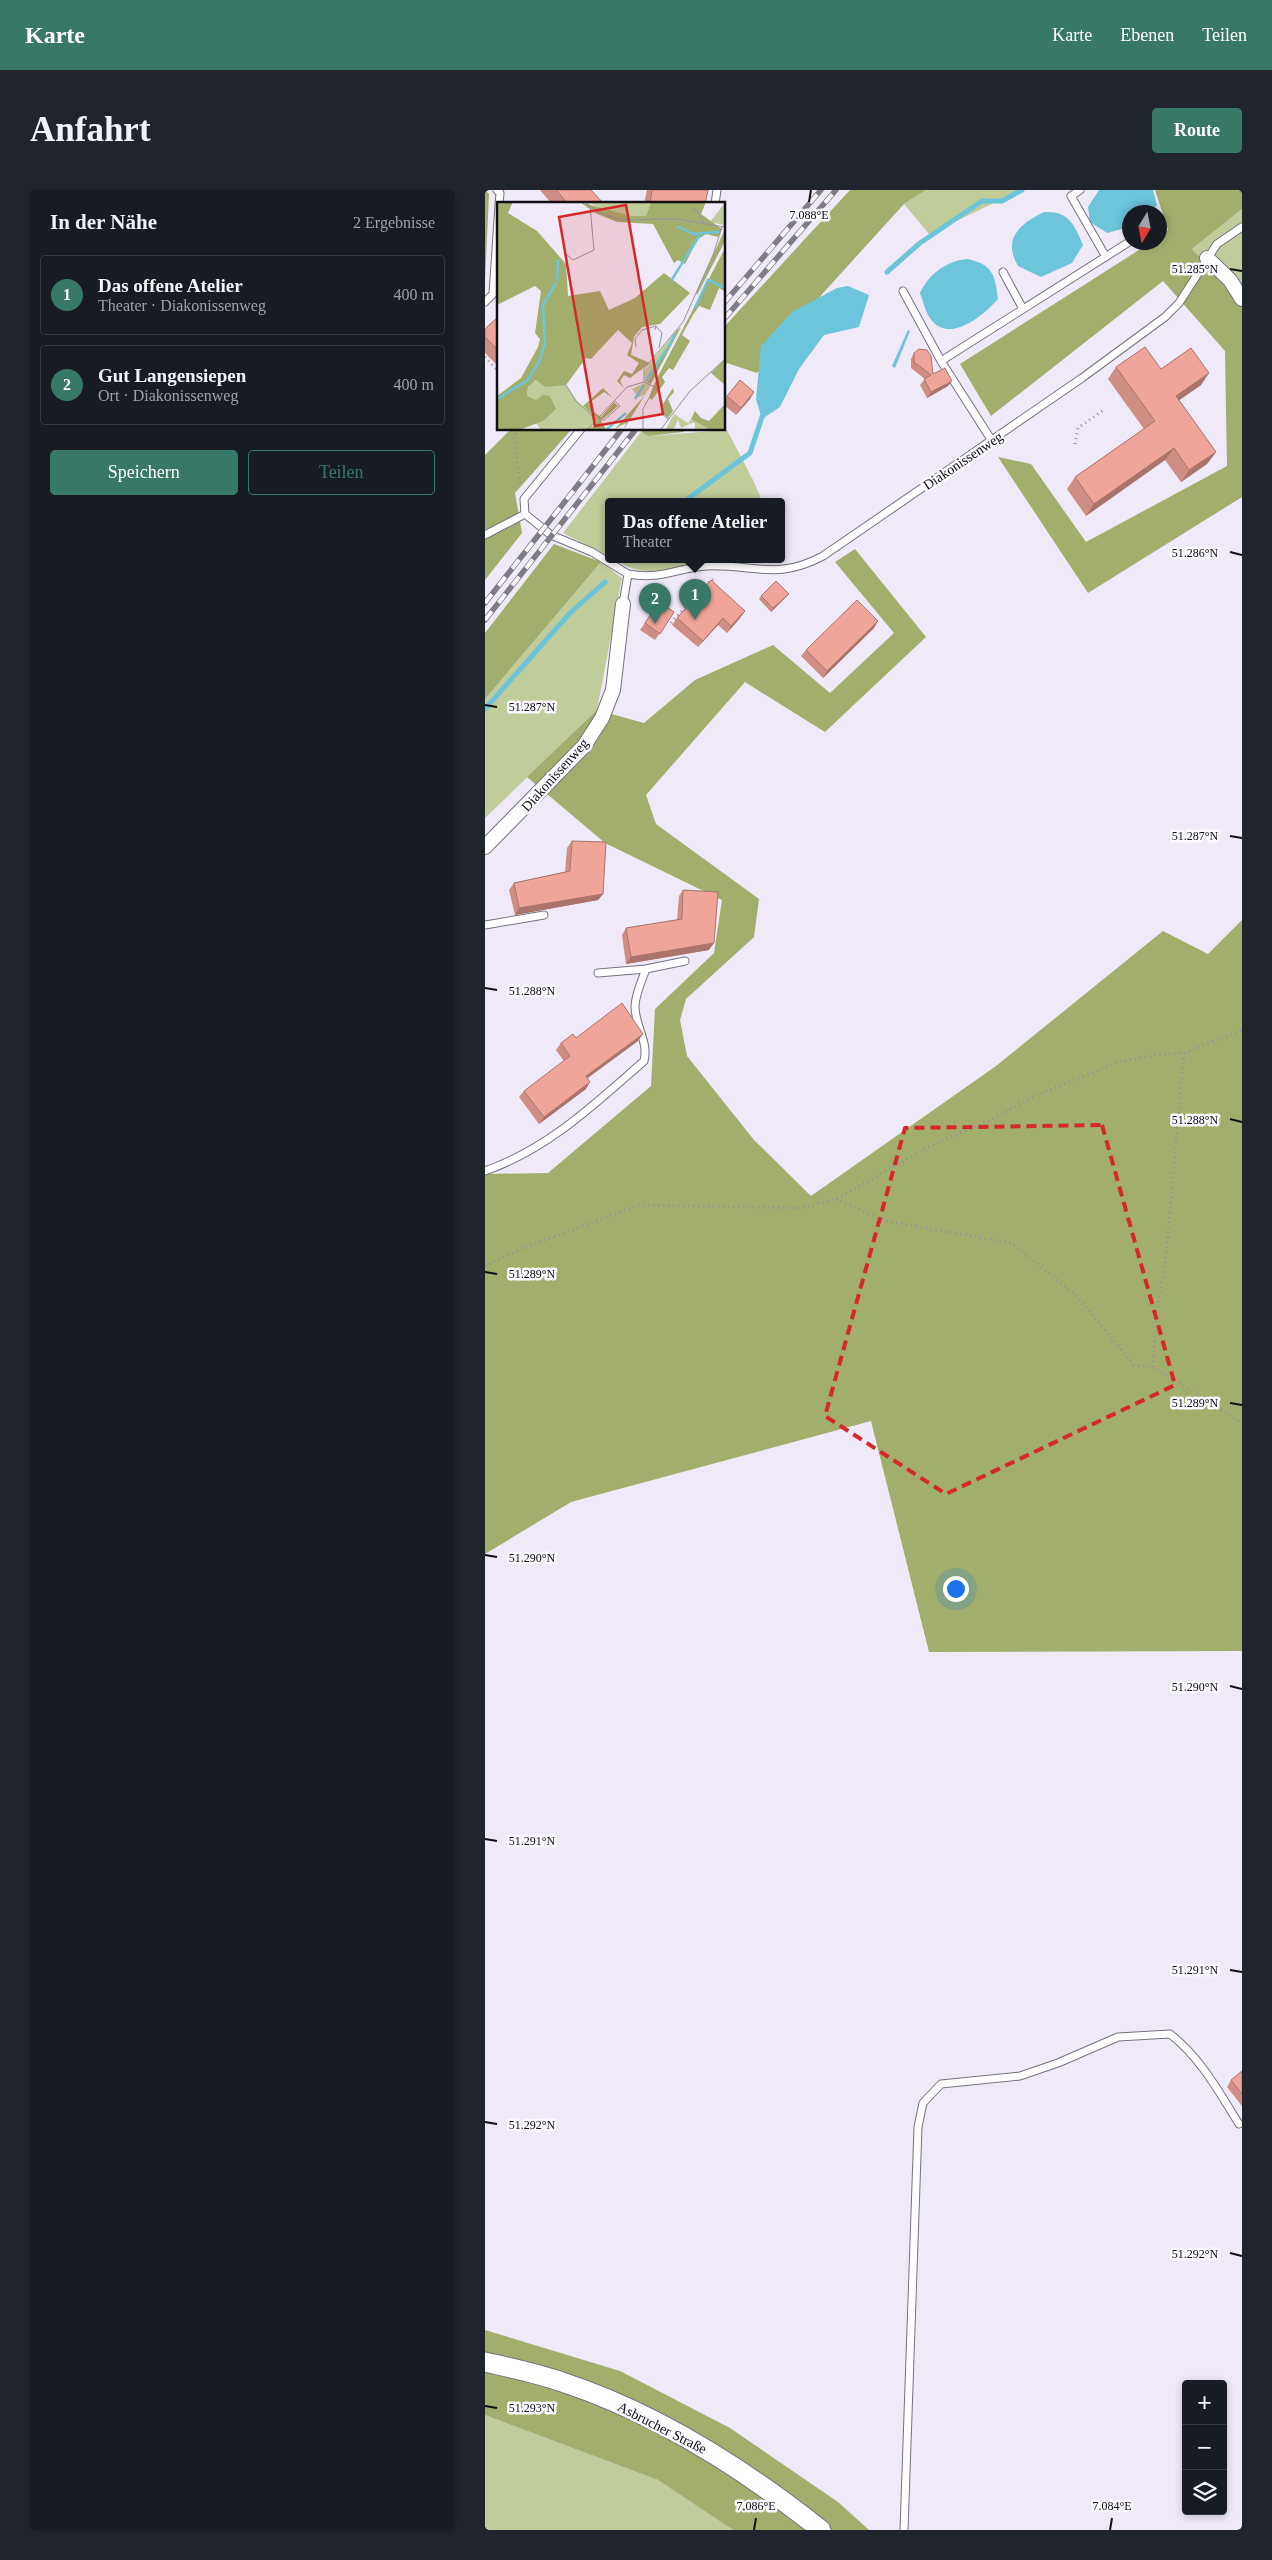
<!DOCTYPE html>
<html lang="de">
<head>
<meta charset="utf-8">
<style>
  body { margin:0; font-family:"Times New Roman",serif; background:#20242c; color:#f1f3f6 }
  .controls { position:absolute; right:15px; bottom:15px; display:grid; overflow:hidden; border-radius:5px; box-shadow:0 2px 8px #0003 }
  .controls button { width:45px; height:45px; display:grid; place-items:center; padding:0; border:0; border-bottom:1px solid #363941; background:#171b24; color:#f1f3f6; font:25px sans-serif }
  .compass { position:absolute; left:637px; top:15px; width:45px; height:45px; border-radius:50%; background:#171b24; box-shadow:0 2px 8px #0003; rotate:190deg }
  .you { position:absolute; left:470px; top:1398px; width:18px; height:18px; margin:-12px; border:4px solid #fff; border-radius:50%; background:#1a73e8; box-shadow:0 0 0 8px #1a73e833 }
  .badge { display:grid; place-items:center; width:32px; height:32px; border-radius:50%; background:#387867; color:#fff; font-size:16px; font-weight:700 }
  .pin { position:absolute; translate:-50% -41px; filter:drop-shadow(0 1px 2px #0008) }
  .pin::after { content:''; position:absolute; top:26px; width:18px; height:15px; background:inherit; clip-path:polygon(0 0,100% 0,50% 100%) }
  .popup { position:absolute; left:120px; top:308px; width:180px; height:65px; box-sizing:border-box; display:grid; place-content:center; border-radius:5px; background:#171b24; filter:drop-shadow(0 1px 4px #0005); font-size:16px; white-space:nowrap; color:#9ea1a6 }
  .popup b { font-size:19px; color:#f1f3f6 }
  .popup::after { content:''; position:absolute; left:50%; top:100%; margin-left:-10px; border:10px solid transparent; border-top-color:#171b24 }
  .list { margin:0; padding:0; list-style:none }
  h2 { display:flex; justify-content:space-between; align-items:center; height:65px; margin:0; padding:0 20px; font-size:21px }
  h2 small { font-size:16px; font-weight:400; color:#9ea1a6 }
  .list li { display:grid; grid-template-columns:32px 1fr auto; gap:15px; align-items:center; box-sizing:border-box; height:80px; margin:0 10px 10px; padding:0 10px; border:1px solid #363941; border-radius:5px }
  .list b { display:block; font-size:19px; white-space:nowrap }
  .list p { margin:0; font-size:16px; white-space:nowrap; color:#9ea1a6 }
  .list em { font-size:16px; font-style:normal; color:#9ea1a6 }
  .actions { display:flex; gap:10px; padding:15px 20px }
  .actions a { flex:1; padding:11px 0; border:1px solid #387867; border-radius:5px; text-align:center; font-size:18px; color:#387867 }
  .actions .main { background:#387867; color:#fff }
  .icon { flex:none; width:28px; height:28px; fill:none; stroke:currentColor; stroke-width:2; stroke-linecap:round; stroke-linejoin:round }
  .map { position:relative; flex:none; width:757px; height:2340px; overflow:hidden; border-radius:5px }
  header { display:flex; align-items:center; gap:30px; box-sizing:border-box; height:70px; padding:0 25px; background:#387867; color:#fff }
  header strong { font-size:24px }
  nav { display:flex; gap:28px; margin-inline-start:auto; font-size:18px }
  .intro { display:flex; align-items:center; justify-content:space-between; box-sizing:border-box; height:120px; padding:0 30px }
  h1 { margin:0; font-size:35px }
  .button { padding:12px 22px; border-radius:5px; background:#387867; color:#fff; font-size:18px; font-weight:700 }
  main { display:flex; gap:30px; padding:0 30px }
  aside { flex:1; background:#171b24; border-radius:5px; box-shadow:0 2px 8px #0003 }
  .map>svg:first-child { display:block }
  .green { fill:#c1cc9b }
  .forest { fill:#a1ae6c }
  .water { fill:#6cc5db }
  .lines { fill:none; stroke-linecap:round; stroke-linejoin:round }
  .stream { stroke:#6cc5db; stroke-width:5 }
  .service-casing { stroke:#77727f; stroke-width:9 }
  .minor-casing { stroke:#77727f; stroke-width:16 }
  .secondary-casing { stroke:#77727f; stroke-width:21 }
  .path { stroke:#94909b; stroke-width:3; stroke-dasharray:1 4; stroke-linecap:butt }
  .service { stroke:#fff; stroke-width:7 }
  .minor { stroke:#fff; stroke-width:14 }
  .secondary { stroke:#fff; stroke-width:19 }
  .rail-casing { stroke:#807c86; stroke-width:5.5 }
  .rail { stroke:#fbf8fe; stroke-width:4; stroke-dasharray:11; stroke-linecap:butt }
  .wall { fill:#ce8e84 }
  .shaded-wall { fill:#a8746c }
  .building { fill:#f0a59a; stroke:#a8746c }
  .marked { fill:none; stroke:#d62828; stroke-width:4; stroke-dasharray:10 6; stroke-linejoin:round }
  .ticks { fill:none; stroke:#110f14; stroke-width:2 }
  .labels { text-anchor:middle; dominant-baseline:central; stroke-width:5; stroke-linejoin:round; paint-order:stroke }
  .street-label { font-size:14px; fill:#110f14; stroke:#fbf8fe }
  .inset-river { fill:none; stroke:#6cc5db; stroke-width:2.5 }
  .inset-road { fill:none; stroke:#96929d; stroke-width:1 }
  .view { fill:#d62828; fill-opacity:0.15; stroke:#d62828; stroke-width:2.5 }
  .inset-edge { fill:none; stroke:#110f14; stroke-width:2.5 }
  .ticks-label { font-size:12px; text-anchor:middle; fill:#110f14; stroke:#fbf8fe; stroke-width:5; stroke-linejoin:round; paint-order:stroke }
</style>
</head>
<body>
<header>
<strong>Karte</strong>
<nav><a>Karte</a><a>Ebenen</a><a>Teilen</a></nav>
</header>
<div class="intro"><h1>Anfahrt</h1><a class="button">Route</a></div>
<main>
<aside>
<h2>In der Nähe<small>2 Ergebnisse</small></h2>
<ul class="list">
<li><span class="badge">1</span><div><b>Das offene Atelier</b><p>Theater · Diakonissenweg</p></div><em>400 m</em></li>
<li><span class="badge">2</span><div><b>Gut Langensiepen</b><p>Ort · Diakonissenweg</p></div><em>400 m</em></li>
</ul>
<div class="actions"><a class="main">Speichern</a><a>Teilen</a></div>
</aside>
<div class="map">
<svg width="757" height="2340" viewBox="0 0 757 2340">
  <rect width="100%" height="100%" fill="#efe9f8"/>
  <path class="green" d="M441 0H536L444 44 419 14Z
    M757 19V118L743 97 707 59Z
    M242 240 269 292 277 311H124V366L78 343 156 242 163 246Z
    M128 369H235V373C207 372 177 387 149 379 142 377 135 372 128 369Z
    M116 372 137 388 112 520 0 628V509Z
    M0 2225 173 2290 248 2340H0Z"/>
  <path class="forest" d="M0 0 4 4 0 92Z
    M365 0H441L419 14 339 102 272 183 242 173 239 178V137Z
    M670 0H757V19L707 59 743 97 757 118V307L603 403 513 267 546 274 601 352 742 276 740 161 678 91 506 226 475 174 665 53 674 52 675 46 683 40Z
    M26 239H87L30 303 37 343 0 390V265Z
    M159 239H200L198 242 163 246 156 242Z
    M69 354 116 372 0 509V443Z
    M370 359 441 447 340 542 260 492 161 605 171 634 274 709 269 747 201 809 195 830 202 866 269 950 326 1006 511 876 678 741 723 764 757 730V1461L444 1462 386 1231 86 1312 0 1364V984L63 983 166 896 170 819 229 763 237 710 120 653 42 587 112 520 159 533 210 490 288 455 345 503 409 443 350 372Z
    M0 2140 135 2181 245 2238 353 2312 384 2340H248L173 2290 0 2225Z"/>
  <path class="water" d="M614 0H668L672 15 666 22H644V37L622 43 605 32 603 17Z
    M559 22C584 21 589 34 598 55L587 73 556 87 533 76C517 48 535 34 559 22Z
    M482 69C508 74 510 85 513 109 497 127 461 157 443 125 439 118 438 110 435 103 444 84 461 71 482 69Z
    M363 96 384 105 374 137 339 145 314 179 295 217 277 229 271 209 276 156 307 122 352 98Z
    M423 140 425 141 410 178 407 176Z"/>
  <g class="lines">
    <path class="stream" d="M402 82 435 53 497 11H517L537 0
      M200 311 265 263 278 224
      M0 519 85 423 120 392"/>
    <g class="service-casing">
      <path id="service" d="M12 0 15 3 14 14
        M595 0 586 6 621 67
        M230 14 232 0
        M518 82 538 119
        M418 101 456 171
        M0 112 8 104 14 15
        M96 239 39 309 40 324 66 345 107 362 143 384 138 414
        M507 251 456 171 644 52
        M0 345 40 324
        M143 384C177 390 191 378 222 376 270 374 291 391 338 366L597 188 680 127 694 113 732 54 757 37
        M0 735 59 725
        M113 783 161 779 200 771
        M0 981C63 959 110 914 159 871 164 852 150 836 150 817 150 805 157 790 161 779
        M419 2340 433 1937 438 1913 456 1894 535 1886 573 1873 633 1847 685 1844C715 1867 734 1902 754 1934"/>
    </g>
    <g class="minor-casing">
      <path id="minor" d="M722 68 745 90 757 109
        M0 657 99 556 117 528 128 500 138 414"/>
    </g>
    <g class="secondary-casing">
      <path id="secondary" d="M0 2172C26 2178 52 2183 77 2192 172 2223 258 2278 336 2340"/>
    </g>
    <path class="path" d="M0 167 14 182
      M34 239 29 246 35 297
      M590 254 593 238 620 219
      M186 433 220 395 230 388
      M351 1009 401 1031 526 1053 590 1104 649 1175 668 1177 757 1233
      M0 1076 34 1060 154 1015 317 1018 351 1009 449 954 501 932 548 907 633 872 671 865 699 863 757 840
      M668 1177 671 1129 681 1065 699 863"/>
    <use href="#service" class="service"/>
    <use href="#minor" class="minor"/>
    <use href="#secondary" class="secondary"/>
    <g class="rail-casing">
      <path id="rail" d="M239 113 336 0
        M239 129 351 0
        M0 413 137 239
        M0 430 151 239"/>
    </g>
    <use href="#rail" class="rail"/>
  </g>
  <path class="wall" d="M55 0H106L119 14H67Z
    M162 0H223L220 14H159Z
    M14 126V177L0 163V139Z
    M429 163 448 184 463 196 442 208 435 195 440 189 426 178V169Z
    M631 177 676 179 716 195 694 210 731 262 722 274 696 292 680 270 601 326 582 299 590 287 659 239 623 189Z
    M242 206 265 209 251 225 239 215V210Z
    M304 404 286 422 274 409 276 406Z
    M174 412 189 422 170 450 155 440Z
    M260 421 255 428 242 443 233 435 213 457 187 435 192 428Z
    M389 438 338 488 316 466 321 460Z
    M87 651 118 704 113 710 30 725 24 700 29 693 80 682 82 658Z
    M198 700 224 760 141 774 137 745 141 738 192 730 194 706Z
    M91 848 153 851 102 888 101 899 54 934 34 907 39 901 79 871 71 860 76 853Z
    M757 1881V1916L742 1897 746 1890Z"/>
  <path class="shaded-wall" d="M724 183 716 195 683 218 691 206Z
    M467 191 463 196 442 208 446 202Z
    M269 202 265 209 251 225 256 218Z
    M689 258 680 270 601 326 609 314Z
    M731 262 722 274 696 292 704 280Z
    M304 404 286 422 288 418Z
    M260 421 255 428 242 443 246 436Z
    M238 428 233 435 213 457 218 451Z
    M393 431 389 438 338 488 342 481Z
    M118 704 113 710 30 725 34 718Z
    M229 753 224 760 141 774 146 767Z
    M158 844 153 851 96 893 101 886Z
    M105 892 101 899 54 934 59 927Z"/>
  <path class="building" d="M71 0H106L119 14H83Z
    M167 0H223L220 14H165Z
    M14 126V161L0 147V139Z
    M660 157 676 179 706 158 724 183 691 206 731 262 704 280 689 258 609 314 590 287 670 231 631 177Z
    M434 159 442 160 446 166 448 184 460 178 467 191 446 202 439 189 446 185 429 172V163Z
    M255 190 269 202 256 218 242 206Z
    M226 390 260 421 246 436 238 428 218 451 192 428Z
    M291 391 304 404 288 418 276 406Z
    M372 410 393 431 342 481 321 460Z
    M174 412 189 422 175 444 160 433Z
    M87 651 121 652 118 704 34 718 29 693 85 681Z
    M198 700 233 702 229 753 146 767 141 738 197 729Z
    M137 813 158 844 101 886 105 892 59 927 39 901 85 866 76 853 88 844 91 848Z
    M757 1881V1904L746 1890Z"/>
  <path class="marked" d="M617 935 690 1195 461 1304 340 1226 420 938Z"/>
  <path class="ticks" d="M324 12 326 0M745 79 757 81M745 362 757 365M0 515 12 517M745 646 757 648M0 798 12 800M745 929 757 932M0 1082 12 1084M745 1213 757 1215M0 1365 12 1367M745 1496 757 1499M0 1649 12 1651M745 1780 757 1782M0 1932 12 1934M745 2063 757 2066M0 2216 12 2218M269 2340 271 2328M625 2340 627 2328"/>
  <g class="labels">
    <g class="street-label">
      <text transform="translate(478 271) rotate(-34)">Diakonissenweg</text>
      <text transform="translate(70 585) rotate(-48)">Diakonissenweg</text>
      <text transform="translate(177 2238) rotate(27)">Asbrucher Straße</text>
    </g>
  </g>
  <g transform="translate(12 12)">
    <rect width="228" height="228" fill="#efe9f8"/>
    <path d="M91 0H154L149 14H134L114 11ZM227 2V23L213 20ZM179 129 150 181 148 180V168ZM39 178 69 183 80 199 102 218 95 226 43 227 39 221 50 214 39 198 30 194 31 185ZM147 181 154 183 148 193 141 195 135 187ZM177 212 191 221 194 217 199 218 212 227H198V221H195L184 226 181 218 177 227H169Z" fill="#c1cc9b"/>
    <path d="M0 0H16L11 11 40 29 69 62 71 94 103 89 112 108 138 96 167 71 193 91 163 122 145 125 137 135 134 153 153 161 133 176 127 173 123 179 127 186 120 179 127 169 135 172 142 161 130 153 135 141 121 128 94 157 89 156 69 183 48 185 39 178 31 185 30 194 39 198 46 193 53 194 59 207 46 219 25 227H0V194L24 176 41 145 43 137 38 131 44 89 38 84 0 103ZM83 0 134 14H149L154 0H209L204 12 225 27 221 35 209 32 201 37 188 62 181 58 177 61 156 22 120 20 98 11ZM227 29V41L200 93 199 91ZM227 48V89L222 86 213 108 202 104 196 113 185 133 193 139 176 168 172 166 165 175 168 180 155 198 152 196 157 182ZM184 125 154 182 150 181 179 129ZM227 158V182L214 171ZM106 186 116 196 107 190 95 199 97 210 104 215 117 200 121 204 104 219 109 227H75L95 226 102 218 86 204ZM176 186 177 190 171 197 176 209 171 216 166 212V202ZM148 193 127 227 129 221 118 227ZM227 203V227H212L194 217 198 209 204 216 212 219Z" fill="#a1ae6c"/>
    <path class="inset-river" d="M180 24 196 32 222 30M60 79 61 57M174 79 204 31M198 106 211 78 228 86M171 146 178 132M149 179 169 148M0 197 31 178 42 160 48 143 46 103 59 81M138 197 147 183M110 227 129 211"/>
    <path class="inset-road" d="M88 0 103 11 125 18 180 17 228 25M195 7 200 9 207 21M68 51 76 58 97 48 93 4M158 128 159 124 165 131 162 146M139 145 138 137 145 128 159 124M69 183 79 199 100 218M165 198V212L171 217M106 219 123 204 117 198M91 227 130 185 147 180M146 227V207L158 185 147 180V167L186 120 216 53 225 25M164 227 193 189 228 157"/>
    <path class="view" d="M129 3 166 212 98 224 62 15Z"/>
    <rect width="228" height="228" class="inset-edge"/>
  </g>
  <g class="ticks-label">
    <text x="324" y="29">7.088°E</text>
    <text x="710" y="83">51.285°N</text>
    <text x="710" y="367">51.286°N</text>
    <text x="47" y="521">51.287°N</text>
    <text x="710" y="650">51.287°N</text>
    <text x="47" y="805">51.288°N</text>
    <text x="710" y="934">51.288°N</text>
    <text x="47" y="1088">51.289°N</text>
    <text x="710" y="1217">51.289°N</text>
    <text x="47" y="1372">51.290°N</text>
    <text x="710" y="1501">51.290°N</text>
    <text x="47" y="1655">51.291°N</text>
    <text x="710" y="1784">51.291°N</text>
    <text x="47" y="1939">51.292°N</text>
    <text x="710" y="2068">51.292°N</text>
    <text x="47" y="2222">51.293°N</text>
    <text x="271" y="2320">7.086°E</text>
    <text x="627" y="2320">7.084°E</text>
  </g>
</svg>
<div class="controls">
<button>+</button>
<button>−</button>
<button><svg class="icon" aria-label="layers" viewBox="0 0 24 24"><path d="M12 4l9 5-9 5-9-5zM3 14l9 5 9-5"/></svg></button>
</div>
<svg class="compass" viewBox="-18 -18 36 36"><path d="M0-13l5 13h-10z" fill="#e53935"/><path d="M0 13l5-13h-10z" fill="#9ea1a6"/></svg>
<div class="you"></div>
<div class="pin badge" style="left:210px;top:430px">1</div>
<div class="popup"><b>Das offene Atelier</b>Theater</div>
<div class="pin badge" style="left:170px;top:434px">2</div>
</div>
</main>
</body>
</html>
